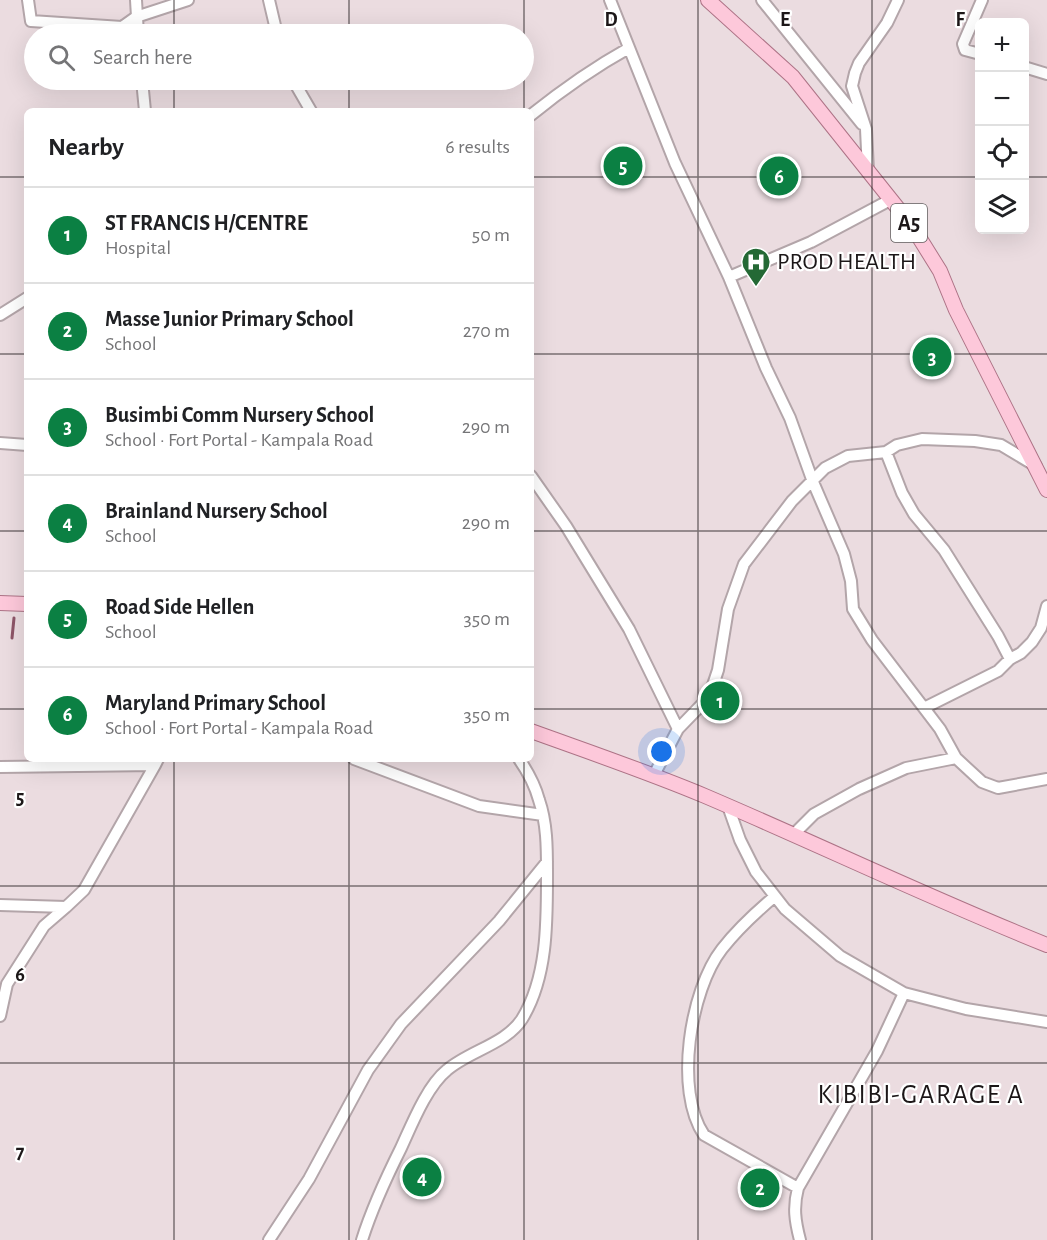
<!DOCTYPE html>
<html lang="en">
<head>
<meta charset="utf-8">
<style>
  body { margin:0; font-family:"Alegreya Sans",sans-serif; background:#f6f6f6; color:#202124 }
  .controls { position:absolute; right:18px; top:18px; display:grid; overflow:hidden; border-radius:9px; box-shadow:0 6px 24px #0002 }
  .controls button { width:54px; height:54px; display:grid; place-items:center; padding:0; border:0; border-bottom:2px solid #e0e0e0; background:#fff; color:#202124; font:30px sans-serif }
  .you { position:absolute; left:662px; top:752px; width:21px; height:21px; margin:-15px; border:4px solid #fff; border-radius:50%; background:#1a73e8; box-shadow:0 0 0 9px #1a73e833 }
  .badge { display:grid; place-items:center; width:39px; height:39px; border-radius:50%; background:#0b8043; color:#fff; font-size:20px; font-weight:700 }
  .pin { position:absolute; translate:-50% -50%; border:3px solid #fff; box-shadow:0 2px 6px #0006 }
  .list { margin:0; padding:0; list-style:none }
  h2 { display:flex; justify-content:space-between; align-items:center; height:78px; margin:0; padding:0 24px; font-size:26px }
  h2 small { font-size:20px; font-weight:400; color:#757577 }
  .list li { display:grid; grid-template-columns:39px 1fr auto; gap:18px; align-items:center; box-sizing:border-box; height:96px; padding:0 24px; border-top:2px solid #e0e0e0 }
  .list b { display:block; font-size:22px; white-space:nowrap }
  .list p { margin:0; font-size:20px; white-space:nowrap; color:#757577 }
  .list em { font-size:20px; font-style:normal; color:#757577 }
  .icon { flex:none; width:33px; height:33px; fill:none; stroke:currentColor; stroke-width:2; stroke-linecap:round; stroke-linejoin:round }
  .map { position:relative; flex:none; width:1047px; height:1240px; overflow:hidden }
  .search { position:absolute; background:#fff; box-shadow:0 6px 24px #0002; left:24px; top:24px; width:510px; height:66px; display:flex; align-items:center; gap:15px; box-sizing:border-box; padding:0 21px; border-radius:33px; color:#757577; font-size:22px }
  .panel { position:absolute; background:#fff; box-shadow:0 6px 24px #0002; left:24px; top:108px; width:510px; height:654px; border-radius:9px }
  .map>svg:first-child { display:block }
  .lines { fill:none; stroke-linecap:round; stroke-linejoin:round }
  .stream { stroke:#8d5568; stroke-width:3 }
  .minor-casing { stroke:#b3a5a9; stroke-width:14 }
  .major-casing { stroke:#ad7386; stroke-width:16 }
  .minor { stroke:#fff; stroke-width:10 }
  .major { stroke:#fdc8da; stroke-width:14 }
  .grid { fill:none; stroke:#1c1718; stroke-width:1.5; stroke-opacity:0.55 }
  .labels { text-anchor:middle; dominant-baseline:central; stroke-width:4.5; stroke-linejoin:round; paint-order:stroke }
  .shield { fill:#fff; stroke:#605d5d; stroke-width:1.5 }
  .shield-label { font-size:22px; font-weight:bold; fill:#1c1718 }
  .poi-label { font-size:24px; fill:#1c1718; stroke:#fff; text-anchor:start }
  .quarter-label { font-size:27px; letter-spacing:1.5px; fill:#1c1718; stroke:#fff }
  .grid-label { font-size:20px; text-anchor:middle; font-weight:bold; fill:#1c1718; stroke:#fff; stroke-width:4.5; stroke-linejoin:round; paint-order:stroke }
</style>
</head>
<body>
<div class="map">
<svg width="1047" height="1240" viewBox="0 0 1047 1240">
  <rect width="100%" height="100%" fill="#ebdce0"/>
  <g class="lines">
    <path class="stream" d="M12 638 14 618"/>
    <g class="minor-casing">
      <path id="minor" d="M28 0 31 21 122 27 136 17 188 0
        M136 0 138 34
        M269 0 277 34
        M610 0 675 163 729 277 766 368 790 418 813 482 844 554 851 581 853 609 872 640 940 729 956 758 982 782 998 788 1047 779
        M762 0 862 124
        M980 54 965 50 963 44 982 0
        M1024 67 1047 74
        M142 80 145 111
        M293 80 311 111
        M531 115C562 90 593 68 629 48
        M868 171 866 129 852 86 855 73 859 63 887 23 898 0
        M729 277 811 242 890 200
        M0 315 27 298
        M0 443 27 445
        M886 452 902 493 914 514 944 550 998 636 1010 659
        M531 476 566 526 629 629 678 729 654 775
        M926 707 998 671 1010 659 1021 653 1032 642 1041 628 1047 606
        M678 729 709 697 718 670 728 609 744 564 792 501 825 468 848 456 886 452 897 445 922 439 975 441 1001 445 1036 466
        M354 759 479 806 543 815
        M0 767 155 765 158 759
        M728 806 740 840 756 872 785 909 840 956 904 993 877 1051 798 1188C793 1207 795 1221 800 1240
        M793 835 814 814 859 789 906 768 956 758
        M774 897C755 913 737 930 722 949 690 990 674 1091 704 1135L798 1188
        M0 905 66 907 84 890 155 765
        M904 993 966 1009 1047 1022
        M0 1016 7 984 44 926 66 907
        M269 1240 309 1179 368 1070 401 1024 499 921 547 862
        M362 1240C372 1208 386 1178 401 1148 412 1124 427 1086 447 1070 469 1051 506 1044 522 1019 548 977 547 920 547 872 547 848 547 823 539 800 535 785 528 772 519 759"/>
    </g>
    <g class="major-casing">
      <path id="major" d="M708 0 793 77 912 226 940 271 956 310 1047 490
        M0 603 27 604
        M531 731C589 752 648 772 705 796 820 845 932 899 1047 945"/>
    </g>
    <use href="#minor" class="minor"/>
    <use href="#major" class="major"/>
  </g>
  <path class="grid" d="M174 0V34M349 0V34M524 0V34M698 0V1240M872 0V1240M524 34V80M174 80V111M349 80V111M524 80V111M0 177H27M531 177H980M1024 177H1047M0 354H27M531 354H1047M0 531H27M531 531H1047M0 709H27M531 709H1047M174 759V1240M349 759V1240M524 759V1240M0 886H1047M0 1063H1047"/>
  <defs>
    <g id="hospital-pin" transform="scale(1.5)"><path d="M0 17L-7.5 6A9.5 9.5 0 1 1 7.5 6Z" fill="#246935" stroke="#fff"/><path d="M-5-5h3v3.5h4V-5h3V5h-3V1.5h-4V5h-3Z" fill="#fff"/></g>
  </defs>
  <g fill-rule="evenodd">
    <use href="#hospital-pin" x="756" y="262"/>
  </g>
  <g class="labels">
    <rect class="shield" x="891" y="204" width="36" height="38" rx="4.5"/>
    <g class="shield-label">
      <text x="909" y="223">A5</text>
    </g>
    <g class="poi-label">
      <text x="777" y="262">PROD HEALTH</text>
    </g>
    <g class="quarter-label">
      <text x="921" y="1094">KIBIBI-GARAGE A</text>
    </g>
  </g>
  <g class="grid-label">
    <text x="611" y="26">D</text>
    <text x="785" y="26">E</text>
    <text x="960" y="26">F</text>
    <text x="20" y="804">5</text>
    <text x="20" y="981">6</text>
    <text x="20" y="1158">7</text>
  </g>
</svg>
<div class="controls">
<button>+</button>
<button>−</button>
<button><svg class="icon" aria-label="locate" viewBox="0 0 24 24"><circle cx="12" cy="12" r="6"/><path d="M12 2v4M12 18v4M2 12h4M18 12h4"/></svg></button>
<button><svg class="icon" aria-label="layers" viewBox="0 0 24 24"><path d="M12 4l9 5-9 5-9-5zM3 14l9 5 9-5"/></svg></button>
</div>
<div class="you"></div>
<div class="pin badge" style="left:720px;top:701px">1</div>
<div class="pin badge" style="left:760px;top:1188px">2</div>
<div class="pin badge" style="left:932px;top:357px">3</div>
<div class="pin badge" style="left:422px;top:1177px">4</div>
<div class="pin badge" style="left:623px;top:166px">5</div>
<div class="pin badge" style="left:779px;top:176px">6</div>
<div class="search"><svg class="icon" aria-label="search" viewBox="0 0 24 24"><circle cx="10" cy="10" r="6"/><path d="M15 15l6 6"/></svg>Search here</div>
<section class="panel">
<h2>Nearby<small>6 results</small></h2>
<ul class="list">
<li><span class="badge">1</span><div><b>ST FRANCIS H/CENTRE</b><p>Hospital</p></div><em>50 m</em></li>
<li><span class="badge">2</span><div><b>Masse Junior Primary School</b><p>School</p></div><em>270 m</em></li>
<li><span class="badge">3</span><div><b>Busimbi Comm Nursery School</b><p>School · Fort Portal - Kampala Road</p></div><em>290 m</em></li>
<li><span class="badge">4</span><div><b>Brainland Nursery School</b><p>School</p></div><em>290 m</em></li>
<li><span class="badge">5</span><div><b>Road Side Hellen</b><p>School</p></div><em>350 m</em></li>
<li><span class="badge">6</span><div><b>Maryland Primary School</b><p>School · Fort Portal - Kampala Road</p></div><em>350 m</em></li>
</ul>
</section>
</div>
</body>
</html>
